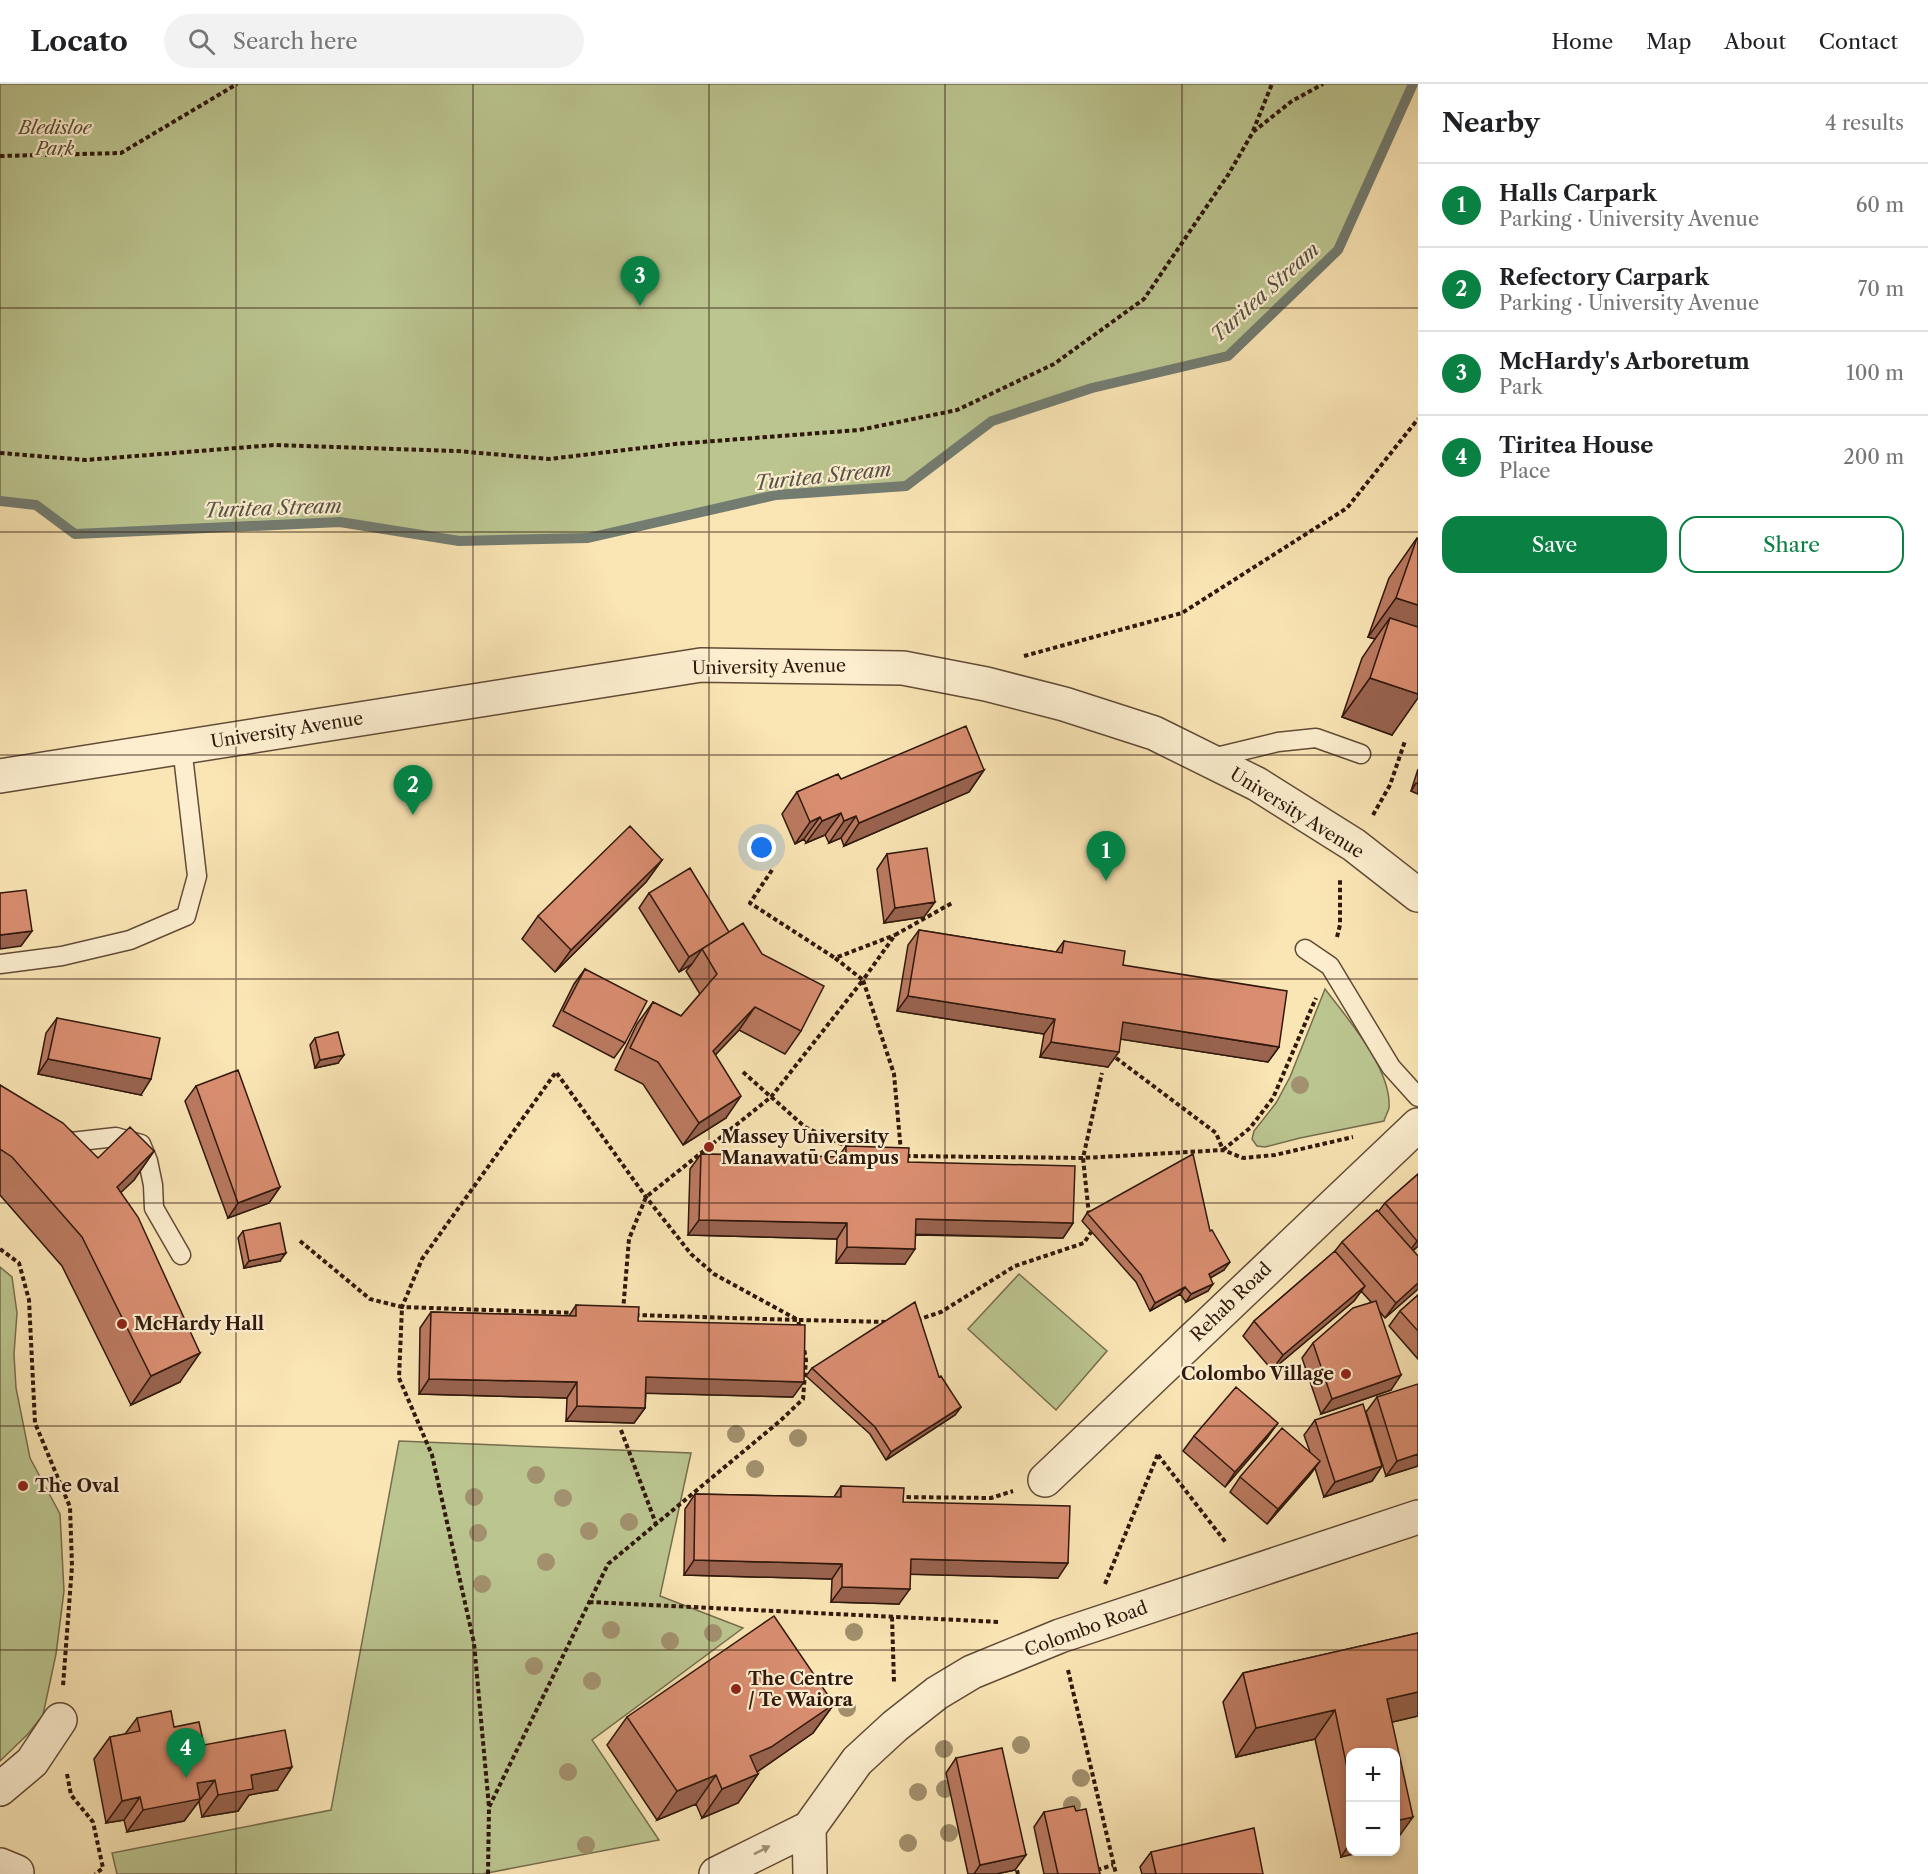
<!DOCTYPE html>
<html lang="en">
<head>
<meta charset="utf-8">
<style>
  body { margin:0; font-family:"Libre Caslon Text",serif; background:#f2f2f2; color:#202124 }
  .controls { position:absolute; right:18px; bottom:18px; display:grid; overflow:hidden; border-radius:12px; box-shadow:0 3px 9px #0003 }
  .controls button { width:54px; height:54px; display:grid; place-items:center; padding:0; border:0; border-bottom:2px solid #e0e0e0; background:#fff; color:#202124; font:30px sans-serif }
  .you { position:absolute; left:762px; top:764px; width:21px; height:21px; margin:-15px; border:4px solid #fff; border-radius:50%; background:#1a73e8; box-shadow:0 0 0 9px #1a73e833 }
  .badge { display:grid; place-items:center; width:39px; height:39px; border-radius:50%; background:#0b8043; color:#fff; font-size:20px; font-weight:700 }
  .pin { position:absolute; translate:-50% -50px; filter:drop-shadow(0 2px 3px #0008) }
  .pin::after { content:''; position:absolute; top:32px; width:21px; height:18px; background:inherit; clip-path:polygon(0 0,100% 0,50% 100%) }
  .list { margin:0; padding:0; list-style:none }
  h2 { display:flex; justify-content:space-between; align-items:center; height:78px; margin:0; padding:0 24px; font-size:26px }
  h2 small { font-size:20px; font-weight:400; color:#757577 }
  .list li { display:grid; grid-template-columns:39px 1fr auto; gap:18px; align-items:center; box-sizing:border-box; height:84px; padding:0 24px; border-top:2px solid #e0e0e0 }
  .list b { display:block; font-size:22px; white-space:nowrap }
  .list p { margin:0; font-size:20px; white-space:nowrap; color:#757577 }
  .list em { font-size:20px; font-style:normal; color:#757577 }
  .actions { display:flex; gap:12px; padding:18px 24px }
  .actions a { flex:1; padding:14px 0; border:2px solid #0b8043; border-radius:18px; text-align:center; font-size:21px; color:#0b8043 }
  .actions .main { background:#0b8043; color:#fff }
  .icon { flex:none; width:33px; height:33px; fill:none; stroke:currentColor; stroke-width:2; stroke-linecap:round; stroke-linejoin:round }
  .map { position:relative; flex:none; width:1418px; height:1790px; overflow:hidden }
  header { display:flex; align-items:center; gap:36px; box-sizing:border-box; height:84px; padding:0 30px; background:#fff; border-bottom:2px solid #e0e0e0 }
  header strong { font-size:28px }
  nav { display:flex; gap:33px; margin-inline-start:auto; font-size:21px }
  .search { width:420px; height:54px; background:#f2f2f2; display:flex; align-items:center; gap:15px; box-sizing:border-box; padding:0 21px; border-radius:33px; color:#757577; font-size:22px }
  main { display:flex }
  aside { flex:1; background:#fff }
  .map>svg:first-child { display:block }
  .green { fill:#bbc590; stroke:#766e4e; stroke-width:1.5 }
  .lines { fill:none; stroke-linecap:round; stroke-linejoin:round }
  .stream { stroke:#737c71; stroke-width:10 }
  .lane-casing { stroke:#624b36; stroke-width:21 }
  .street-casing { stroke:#624b36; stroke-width:36 }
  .path { stroke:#30180c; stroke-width:4; stroke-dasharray:4.5 3; stroke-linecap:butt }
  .lane { stroke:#fceecf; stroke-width:18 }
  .street { stroke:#fceecf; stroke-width:33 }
  .tree { fill:#a2916e }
  .wall { fill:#bb7a61; stroke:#30180c; stroke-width:1.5 }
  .shaded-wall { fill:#99634f; stroke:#30180c; stroke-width:1.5 }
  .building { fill:#da8e71; stroke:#30180c; stroke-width:1.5 }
  .oneway { fill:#a08e77 }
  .grid { fill:none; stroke:#30180c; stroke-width:1.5; stroke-opacity:0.55 }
  .poi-dot { fill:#8f2418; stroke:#fceecf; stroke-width:2 }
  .labels { text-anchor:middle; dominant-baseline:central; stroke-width:4.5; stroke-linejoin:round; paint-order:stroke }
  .park-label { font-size:18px; font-style:italic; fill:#5a4c34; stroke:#fceecf }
  .street-label { font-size:18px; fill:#30180c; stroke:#fceecf }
  .poi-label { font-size:18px; font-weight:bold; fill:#30180c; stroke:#fceecf; text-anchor:start }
  .water-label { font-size:20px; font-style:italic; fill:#575247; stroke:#fceecf }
</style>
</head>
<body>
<header>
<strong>Locato</strong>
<div class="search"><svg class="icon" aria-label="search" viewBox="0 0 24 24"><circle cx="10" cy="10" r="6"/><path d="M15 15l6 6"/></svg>Search here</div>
<nav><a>Home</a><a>Map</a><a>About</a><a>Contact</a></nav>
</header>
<main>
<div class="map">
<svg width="1418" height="1790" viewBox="0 0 1418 1790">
  <rect width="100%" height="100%" fill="#fae5b5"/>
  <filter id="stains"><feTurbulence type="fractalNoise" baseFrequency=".00333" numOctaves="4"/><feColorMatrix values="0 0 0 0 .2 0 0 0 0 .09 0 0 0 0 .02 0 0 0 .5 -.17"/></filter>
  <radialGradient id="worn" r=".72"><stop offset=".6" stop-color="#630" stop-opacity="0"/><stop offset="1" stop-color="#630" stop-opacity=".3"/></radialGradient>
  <path class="green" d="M0 0H1413L1338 166 1228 272 1092 304 992 337 906 402 776 411 588 454 459 457 340 438 75 450 36 421 0 417Z
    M1325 905C1347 934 1392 985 1389 1024 1388 1028 1385 1033 1384 1037L1300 1054 1265 1063 1257 1062 1252 1055 1254 1047 1276 1019 1290 993Z
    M0 1183 12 1193 17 1229 14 1270 16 1304 30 1374 60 1430 64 1507 56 1570 43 1631 28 1650 0 1677Z
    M1019 1190 1107 1267 1056 1326 968 1245Z
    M399 1357 691 1369 660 1512 743 1544 592 1656 659 1756 482 1790H117L112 1769 331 1726Z"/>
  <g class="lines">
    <path class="stream" d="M0 417 36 421 75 450 340 438 459 457 588 454 776 411 906 402 992 337 1092 304 1228 272 1338 166 1413 0"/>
    <g class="lane-casing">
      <path id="lane" d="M1208 675 1278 658 1316 654 1361 670
        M1305 865 1330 882 1391 983 1418 1013
        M0 880 62 872 130 856 186 832 197 792 182 663
        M59 1052 71 1058 116 1053 141 1060 148 1077 153 1101 154 1124 181 1171"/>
    </g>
    <g class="street-casing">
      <path id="street" d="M0 692 701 581 903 584 986 600 1064 620 1154 649 1257 700 1354 761 1418 811
        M1045 1396 1418 1041
        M0 1705 32 1678 60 1636
        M809 1744 810 1790
        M0 1781 17 1788
        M716 1790 809 1744 857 1677 895 1642 937 1609 972 1588 1060 1552 1418 1433"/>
    </g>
    <path class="path" d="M1253 47 1272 0
      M0 72 121 69 237 0
      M0 369 86 376 274 361 457 367 549 375 675 360 859 346 957 326 1054 280 1144 215 1228 91 1253 48 1292 17 1323 0
      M1024 572 1182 529 1347 424 1418 335
      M1373 731 1390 701 1405 657
      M772 786 750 819 835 874
      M1337 853 1340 841V795
      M1116 974 1216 1049 1223 1066
      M743 988 805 1043 848 1063
      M1223 1066 1250 1044 1273 1014 1316 914
      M901 1068 894 990 863 896 895 851 952 819
      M906 1072 1083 1074 1102 989
      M1089 1131 1083 1074 1223 1066 1243 1074 1275 1071 1353 1053
      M300 1157 370 1215 402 1223 399 1294 432 1371 474 1559 489 1723
      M0 1165 19 1179 29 1216 35 1339 70 1423 72 1482 63 1602
      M623 1227 629 1155 646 1113 771 1013 863 896 835 874 895 851
      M576 1229 402 1223 422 1175 556 988 646 1113 691 1170 714 1190 798 1236 890 1238
      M635 1231 798 1236 800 1245
      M917 1236 941 1228 1015 1182 1084 1159 1091 1148
      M621 1346 656 1440
      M1158 1371 1227 1460
      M899 1413 991 1414 1013 1407
      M1105 1500 1158 1370
      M589 1518 1000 1538
      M892 1533 894 1598
      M1068 1586 1116 1790
      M67 1690 71 1711 93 1738 103 1784 95 1790
      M1015 1779 1018 1790
      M1097 1786 1113 1781
      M488 1790 489 1723 608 1480 780 1337 803 1315 806 1276 804 1264"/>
    <use href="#lane" class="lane"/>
    <use href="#street" class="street"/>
  </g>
  <g class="tree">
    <circle cx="1300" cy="1001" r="9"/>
    <circle cx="736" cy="1350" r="9"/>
    <circle cx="798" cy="1354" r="9"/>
    <circle cx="755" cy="1385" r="9"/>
    <circle cx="536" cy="1391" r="9"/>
    <circle cx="474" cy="1413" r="9"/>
    <circle cx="563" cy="1414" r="9"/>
    <circle cx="629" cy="1438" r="9"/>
    <circle cx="589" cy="1447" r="9"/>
    <circle cx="478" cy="1449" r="9"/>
    <circle cx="546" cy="1478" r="9"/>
    <circle cx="482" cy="1500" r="9"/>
    <circle cx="611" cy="1546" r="9"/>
    <circle cx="854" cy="1548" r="9"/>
    <circle cx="713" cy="1549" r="9"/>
    <circle cx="670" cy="1557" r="9"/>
    <circle cx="534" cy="1582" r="9"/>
    <circle cx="592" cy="1597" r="9"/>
    <circle cx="847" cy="1624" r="9"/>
    <circle cx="1021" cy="1661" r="9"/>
    <circle cx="944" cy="1665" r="9"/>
    <circle cx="568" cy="1688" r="9"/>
    <circle cx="1081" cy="1694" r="9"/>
    <circle cx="945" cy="1705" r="9"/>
    <circle cx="918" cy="1708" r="9"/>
    <circle cx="1072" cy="1721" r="9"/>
    <circle cx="949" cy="1749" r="9"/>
    <circle cx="908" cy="1759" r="9"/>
    <circle cx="586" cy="1761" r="9"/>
  </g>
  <path class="wall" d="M1417 454 1392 651 1342 633 1362 574 1375 555 1368 553 1389 494Z
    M1418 685V710L1411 707Z
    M984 686 969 708 844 762 841 754 829 759 825 751 806 759 804 755 795 760 782 730 797 708 841 695Z
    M887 770 924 833 884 839 877 785Z
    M662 776 646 798 555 888 522 855 538 832Z
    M649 809 729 848 801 947 785 970 739 946 715 971 726 1034 683 1061 643 1000 615 986 637 940 653 918 681 932 700 910 686 887 692 880 679 888 639 824Z
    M919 846 1056 868 1064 857 1123 881 1279 963 1268 978 1121 955 1108 983 1040 973 1044 950 897 927 908 861Z
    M585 885 625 959 614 974 553 942 574 900Z
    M57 934 141 1011 38 990 46 949Z
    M315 954 338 979 315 984 310 961Z
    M0 1001 98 1074 154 1067 134 1096 121 1108 180 1298 131 1321 62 1182 0 1111Z
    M196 1002 280 1103 269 1119 228 1134 185 1017Z
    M846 1062 908 1078 1073 1139 1063 1154 916 1151 905 1180 836 1179 837 1155 688 1151 690 1085 701 1070 838 1073Z
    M1418 1090V1162L1413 1167 1418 1205 1385 1234 1380 1228 1391 1306 1321 1330 1302 1274 1313 1259 1371 1218 1361 1207 1354 1217 1272 1286 1243 1252 1254 1237 1335 1167 1342 1158 1378 1128 1385 1119Z
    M1087 1129 1210 1147 1224 1186 1210 1194 1208 1207 1186 1218 1180 1210 1150 1227 1136 1198 1082 1137Z
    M243 1147 280 1177 244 1184 238 1154Z
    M1418 1211V1275L1389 1242 1400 1227Z
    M576 1221 638 1237 793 1313 646 1309 645 1324 634 1339 566 1337 567 1314 419 1310 420 1244 431 1228 569 1232Z
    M812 1284 939 1293 961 1323 955 1331 886 1376 870 1350 806 1292Z
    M1377 1313 1418 1382 1386 1392 1366 1328Z
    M1315 1336 1382 1382 1372 1397 1324 1413 1315 1384 1309 1392 1267 1440 1230 1408 1240 1393 1310 1368 1304 1351Z
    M1194 1352 1267 1354 1225 1403 1183 1367Z
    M841 1402 903 1418 1058 1494 910 1490 899 1520 831 1518 832 1495 684 1491 685 1425 695 1410 834 1413Z
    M1418 1549V1632L1392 1638 1350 1668V1767L1341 1773 1315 1655 1236 1673 1223 1618 1243 1589Z
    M834 1620 813 1649 757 1688 758 1690 738 1719 702 1734 696 1720 657 1736 607 1661 627 1633Z
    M137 1634 174 1643 277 1706 249 1711 238 1727 202 1733 199 1718H198L184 1737 127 1748 124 1736 106 1739 94 1675 110 1653 125 1650Z
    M956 1674 1015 1786 996 1790H968L946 1689Z
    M1076 1727 1100 1790H1044L1034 1743 1044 1728Z
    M1151 1768 1263 1790H1142L1140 1783Z"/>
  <path class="shaded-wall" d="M1396 514 1418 521V570L1390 534 1375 555 1368 553Z
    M1370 594 1418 610V614L1392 651 1342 633Z
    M984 686 969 708 844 762 859 739Z
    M1416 699 1418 700V710L1411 707Z
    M841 729 825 751 806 759 822 737Z
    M856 732 841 754 829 759 844 737Z
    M820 733 804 755 795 760 810 738Z
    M662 776 646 798 555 888 571 866Z
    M935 818 924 833 884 839 895 824Z
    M32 847 21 862 0 865V851Z
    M729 848 702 865 692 880 679 888 689 873Z
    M908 912 1055 935 1044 950 897 927Z
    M755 923 739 946 697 990 713 967Z
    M1123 938 1279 963 1268 978 1113 954Z
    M1051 958 1119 968 1108 983 1040 973Z
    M344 971 338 979 315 984 320 976Z
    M48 975 151 995 141 1011 38 990Z
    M741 1012 726 1034 683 1061 699 1039Z
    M154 1067 134 1096 97 1131 117 1103Z
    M280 1103 269 1119 228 1134 238 1119Z
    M916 1135 1073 1139 1063 1154 906 1150Z
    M699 1136 847 1139 837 1155 688 1151Z
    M1418 1156V1162L1406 1172 1417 1157Z
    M847 1163 915 1165 905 1180 836 1179Z
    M286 1169 280 1177 244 1184 249 1177Z
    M1230 1178 1224 1186 1203 1198 1209 1190Z
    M1418 1199V1205L1385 1234 1396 1219Z
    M1213 1200 1208 1207 1186 1218 1191 1210Z
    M1365 1202 1354 1217 1272 1286 1283 1271Z
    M1185 1203 1180 1210 1150 1227 1155 1219Z
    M200 1269 180 1298 131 1321 151 1292Z
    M1401 1291 1391 1306 1321 1330 1332 1315Z
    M646 1293 804 1298 793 1313 635 1309Z
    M429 1295 577 1298 567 1314 419 1310Z
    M577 1322 645 1324 634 1339 566 1337Z
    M961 1323 955 1331 886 1376 891 1368Z
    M1278 1339 1267 1354 1225 1403 1235 1388Z
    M1418 1370V1382L1386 1392 1397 1377Z
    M1320 1377 1309 1392 1267 1440 1278 1425Z
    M1382 1382 1372 1397 1324 1413 1335 1398Z
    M911 1475 1068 1479 1058 1494 900 1490Z
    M694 1476 842 1480 832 1495 684 1491Z
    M842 1503 910 1505 899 1520 831 1518Z
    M1418 1608V1632L1367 1644 1387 1615Z
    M834 1620 813 1649 751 1692 750 1672Z
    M1335 1626 1315 1655 1236 1673 1256 1644Z
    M292 1683 277 1706 249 1711 238 1727 202 1733 218 1711 251 1691Z
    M758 1690 738 1719 702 1734 722 1705Z
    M716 1691 696 1720 657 1736 677 1707Z
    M215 1696 184 1737 127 1748 143 1726 197 1699Z
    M140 1713 124 1736 106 1739 122 1717Z
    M1413 1733 1395 1758V1737Z
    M1350 1759V1767H1367L1341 1773Z
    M1026 1771 1015 1786 996 1790H974L980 1781Z"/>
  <path class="building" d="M1417 454H1418V521L1396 514Z
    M1390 534 1418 543V610L1370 594Z
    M966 642 984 686 859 739 856 732 844 737 841 729 822 737 820 733 810 738 797 708 838 690 841 695Z
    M630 742 662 776 571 866 538 832Z
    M927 764 935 818 895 824 887 770Z
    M690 784 729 848 689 873 649 809Z
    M26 806 32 847 0 851V809Z
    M743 839 762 870 824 902 801 947 755 923 713 967 741 1012 699 1039 658 978 630 964 653 918 681 932 717 890 702 865Z
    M919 846 1062 869 1064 857 1125 867 1123 881 1287 907 1279 963 1123 938 1119 968 1051 958 1055 935 908 912Z
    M585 885 647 917 625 959 563 927Z
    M57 934 160 954 151 995 48 975Z
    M338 948 344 971 320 976 315 954Z
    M238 986 280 1103 238 1119 196 1002Z
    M0 1001 63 1039 98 1074 130 1043 154 1067 117 1103 138 1133 200 1269 151 1292 82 1153 12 1073 0 1065Z
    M846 1062 909 1064 908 1078 1075 1082 1073 1139 916 1135 915 1165 847 1163V1139L699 1136 701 1070 846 1073Z
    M1193 1070 1210 1147 1212 1146 1230 1178 1209 1190 1213 1200 1191 1210 1185 1203 1155 1219 1141 1191 1087 1129Z
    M1418 1090V1156L1417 1157 1385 1119Z
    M1377 1126 1418 1172V1199L1396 1219 1342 1158Z
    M280 1139 286 1169 249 1177 243 1147Z
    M1335 1167 1365 1202 1283 1271 1254 1237Z
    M1418 1211V1247L1400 1227Z
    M1376 1217 1401 1291 1332 1315 1313 1259 1353 1224Z
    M915 1218 939 1293 941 1292 961 1323 891 1368 875 1343 812 1284Z
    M576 1221 639 1223 638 1237 805 1241 804 1298 646 1293 645 1324 577 1322V1298L429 1295 431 1228 576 1232Z
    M1418 1300V1370L1397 1377 1377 1313Z
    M1236 1303 1278 1339 1235 1388 1194 1352Z
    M1363 1320 1382 1382 1335 1398 1315 1336Z
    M1282 1344 1320 1377 1278 1425 1240 1393Z
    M841 1402 904 1404 903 1418 1070 1422 1068 1479 911 1475 910 1505 842 1503V1480L694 1476 695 1410 841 1413Z
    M774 1532 834 1620 771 1663 750 1672 758 1690 722 1705 716 1691 677 1707 627 1633Z
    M1418 1549V1608L1387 1615 1413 1733 1395 1737V1668H1350V1698L1335 1626 1256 1644 1243 1589Z
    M171 1627 174 1643 199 1638 204 1661 285 1646 292 1683 251 1691 253 1705 218 1711 215 1696 197 1699 200 1715 143 1726 140 1713 122 1717 110 1653 140 1647 137 1634Z
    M1002 1664 1026 1771 980 1781 956 1674Z
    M1074 1722 1076 1727 1086 1725 1100 1790H1058L1044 1728Z
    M1254 1744 1263 1790H1156L1151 1768Z"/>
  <defs><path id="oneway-solid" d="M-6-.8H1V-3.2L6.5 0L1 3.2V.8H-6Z" transform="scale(1.5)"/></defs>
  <use class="oneway" href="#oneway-solid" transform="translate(762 1766) rotate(-27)"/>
  <path class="grid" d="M236 0V1790M473 0V1790M709 0V1790M945 0V1790M1182 0V1790M0 224H1418M0 448H1418M0 671H1418M0 895H1418M0 1119H1418M0 1342H1418M0 1566H1418"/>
  <g class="poi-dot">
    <circle cx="709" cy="1063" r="6"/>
    <circle cx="122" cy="1240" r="6"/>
    <circle cx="1346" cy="1290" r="6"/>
    <circle cx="23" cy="1402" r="6"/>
    <circle cx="736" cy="1605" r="6"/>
  </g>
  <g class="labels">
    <g class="park-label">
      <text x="55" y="44">Bledisloe<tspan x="55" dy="21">Park</tspan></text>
    </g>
    <g class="street-label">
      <text transform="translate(769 583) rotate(-1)">University Avenue</text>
      <text transform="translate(287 646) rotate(-9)">University Avenue</text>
      <text transform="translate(1297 729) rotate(32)">University Avenue</text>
      <text transform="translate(1231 1218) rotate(-44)">Rehab Road</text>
      <text transform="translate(1086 1545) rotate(-20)">Colombo Road</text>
    </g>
    <g class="poi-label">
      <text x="721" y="1053">Massey University<tspan x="721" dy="21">Manawatū Campus</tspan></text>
      <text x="134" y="1240">McHardy Hall</text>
      <text x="1334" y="1290" text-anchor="end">Colombo Village</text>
      <text x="35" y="1402">The Oval</text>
      <text x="748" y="1595">The Centre<tspan x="748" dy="21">/ Te Waiora</tspan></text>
    </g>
    <g class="water-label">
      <text transform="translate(1265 208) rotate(-42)">Turitea Stream</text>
      <text transform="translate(823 392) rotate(-6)">Turitea Stream</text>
      <text transform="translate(273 424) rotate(-2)">Turitea Stream</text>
    </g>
  </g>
  <rect width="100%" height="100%" filter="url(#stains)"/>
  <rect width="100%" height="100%" fill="url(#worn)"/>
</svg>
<div class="controls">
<button>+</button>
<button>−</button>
</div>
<div class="you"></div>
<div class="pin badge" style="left:1106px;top:797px">1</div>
<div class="pin badge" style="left:413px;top:731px">2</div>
<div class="pin badge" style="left:640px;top:222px">3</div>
<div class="pin badge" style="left:186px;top:1694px">4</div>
</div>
<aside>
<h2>Nearby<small>4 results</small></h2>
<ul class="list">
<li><span class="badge">1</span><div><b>Halls Carpark</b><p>Parking · University Avenue</p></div><em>60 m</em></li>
<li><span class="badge">2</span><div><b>Refectory Carpark</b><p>Parking · University Avenue</p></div><em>70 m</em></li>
<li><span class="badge">3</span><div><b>McHardy's Arboretum</b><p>Park</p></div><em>100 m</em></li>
<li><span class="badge">4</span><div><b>Tiritea House</b><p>Place</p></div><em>200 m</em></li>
</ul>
<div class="actions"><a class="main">Save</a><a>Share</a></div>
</aside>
</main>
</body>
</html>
